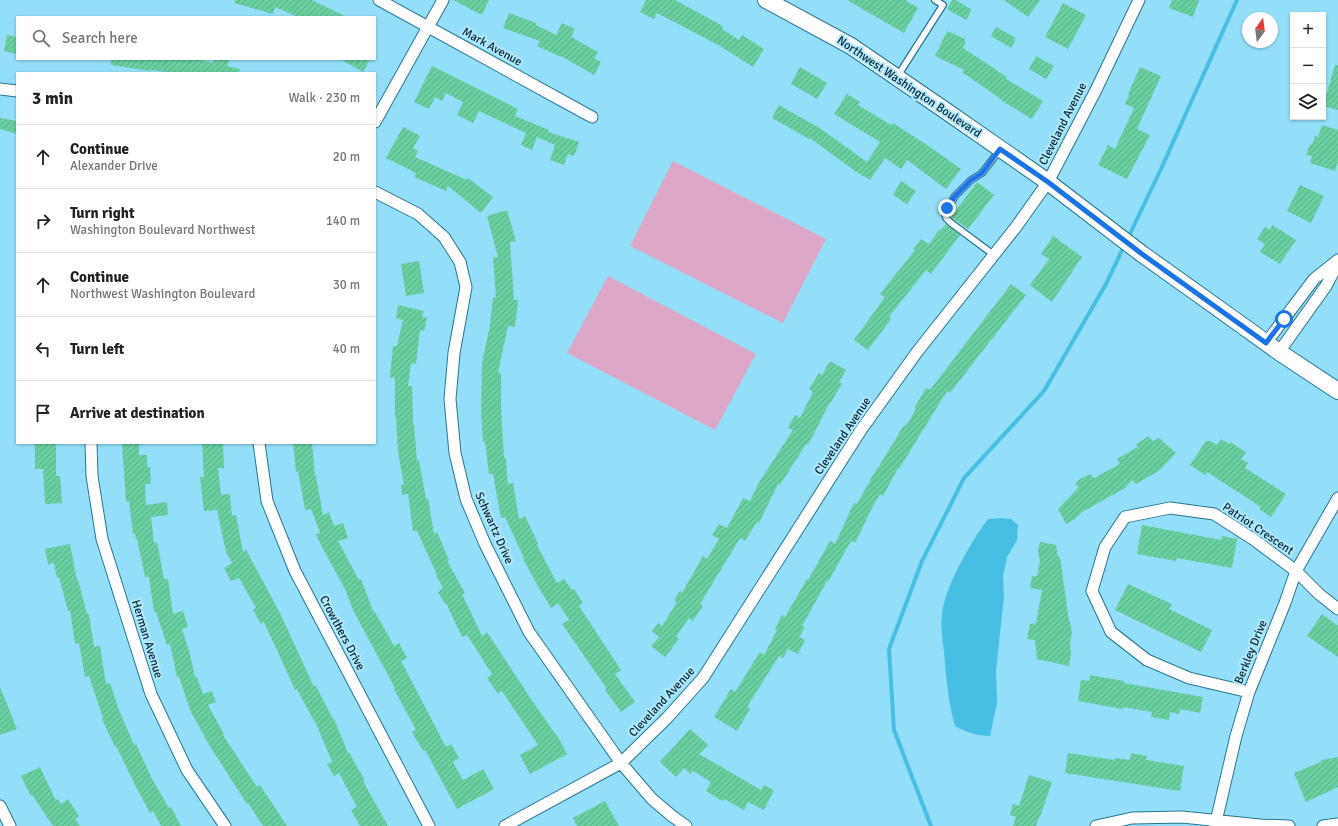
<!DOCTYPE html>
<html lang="en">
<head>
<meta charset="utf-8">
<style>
  body { margin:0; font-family:Signika,sans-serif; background:#f2f2f2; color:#222 }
  .controls { position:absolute; right:12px; top:12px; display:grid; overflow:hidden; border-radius:0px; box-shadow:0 1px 3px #0004 }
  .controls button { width:36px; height:36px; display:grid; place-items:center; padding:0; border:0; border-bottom:1px solid #e0e0e0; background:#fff; color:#222; font:20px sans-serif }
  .compass { position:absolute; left:1242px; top:12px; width:36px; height:36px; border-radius:50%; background:#fff; box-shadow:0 1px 3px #0004; rotate:14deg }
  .stop { position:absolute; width:12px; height:12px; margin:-9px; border:3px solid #1a73e8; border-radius:50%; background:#fff }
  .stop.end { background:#1a73e8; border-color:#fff; box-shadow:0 1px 4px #0008 }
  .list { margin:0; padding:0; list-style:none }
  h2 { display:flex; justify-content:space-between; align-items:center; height:52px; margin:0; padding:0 16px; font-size:17px }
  h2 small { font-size:13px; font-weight:400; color:#767676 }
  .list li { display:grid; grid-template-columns:26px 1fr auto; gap:12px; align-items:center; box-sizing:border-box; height:64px; padding:0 16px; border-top:1px solid #e0e0e0 }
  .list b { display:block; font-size:15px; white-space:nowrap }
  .list p { margin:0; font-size:13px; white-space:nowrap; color:#767676 }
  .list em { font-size:13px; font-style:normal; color:#767676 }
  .icon { flex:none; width:22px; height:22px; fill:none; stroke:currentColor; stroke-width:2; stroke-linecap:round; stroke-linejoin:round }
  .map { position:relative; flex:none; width:1338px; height:826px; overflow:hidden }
  .search { position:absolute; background:#fff; box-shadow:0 1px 3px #0004; left:16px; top:16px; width:360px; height:44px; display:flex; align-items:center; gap:10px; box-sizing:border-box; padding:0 14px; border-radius:0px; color:#767676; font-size:15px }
  .panel { position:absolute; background:#fff; box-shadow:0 1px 3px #0004; left:16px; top:72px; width:360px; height:372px; border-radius:0px }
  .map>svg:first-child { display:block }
  .garden { fill:#dda8c8 }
  .water { fill:#47bfe5 }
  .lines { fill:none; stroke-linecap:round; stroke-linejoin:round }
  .stream { stroke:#47bfe5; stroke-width:4 }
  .building { fill:url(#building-hatch) }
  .lane-casing { stroke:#28768f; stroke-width:8 }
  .street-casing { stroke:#28768f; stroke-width:13 }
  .secondary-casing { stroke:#28768f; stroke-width:18 }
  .lane { stroke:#fff; stroke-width:5.5 }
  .street { stroke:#fff; stroke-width:11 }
  .secondary { stroke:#fff; stroke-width:16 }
  .route { stroke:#1a73e8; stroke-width:5 }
  .labels { text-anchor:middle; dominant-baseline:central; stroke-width:4; stroke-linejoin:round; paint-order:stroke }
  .street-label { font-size:12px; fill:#062731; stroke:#b1e8fc }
</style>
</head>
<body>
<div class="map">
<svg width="1338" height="826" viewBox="0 0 1338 826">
  <defs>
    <pattern id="building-hatch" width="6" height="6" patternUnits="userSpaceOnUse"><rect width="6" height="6" fill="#69cfa1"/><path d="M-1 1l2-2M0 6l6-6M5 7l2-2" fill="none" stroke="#5ab28b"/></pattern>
  </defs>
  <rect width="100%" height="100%" fill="#93def8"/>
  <path class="garden" d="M673 161 826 239 783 323 630 246Z
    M608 276 756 354 715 430 567 353Z"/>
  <path class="water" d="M1001 518 1011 519 1018 525 1017 540 1007 557 1003 576 1004 596 996 671 997 703 990 736C977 736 966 732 955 726 948 701 946 676 944 651 942 637 940 621 943 608 948 582 972 540 988 519Z"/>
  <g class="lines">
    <path class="stream" d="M1128 238 1161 169 1237 0
      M931 826 894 730 889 649 922 561 964 478 1044 391 1106 284 1124 246"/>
  </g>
  <path class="building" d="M235 0H312L347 17H298L275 7 273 14 234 3Z
    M453 0H489L482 15Z
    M646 0H675L723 26 722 29 739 40 742 35 764 49 753 67 720 46 657 13 654 19 640 12Z
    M847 0H905L918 8 904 33Z
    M952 0H956L972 10 966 20 947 9Z
    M1004 0H1040L1028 17Z
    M1172 0H1199L1193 17 1169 8Z
    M1063 3 1086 15 1068 49 1045 37Z
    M509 13 536 23V25L556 35 562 23 575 29 571 37 598 52 594 58 601 62 594 75 561 56V57L537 46 540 41 503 28Z
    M996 27 1016 38 1011 48 991 36Z
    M947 31 965 39V43L963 48 1007 77 1006 79 1043 101 1032 119 1002 101V100L962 72 964 70 935 56Z
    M7 35 17 37V54L4 51Z
    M1036 56 1054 66 1046 79 1029 69Z
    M111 59H197L213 63 214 59H229L227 66 240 69 239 73H174L151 70 150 71 111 65Z
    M340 59H370L363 72Z
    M1335 65H1338V110L1323 106Z
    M432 66 518 109 515 116 549 130 548 132 579 142 574 156 568 154 564 165 550 160 555 145 537 137 532 150 521 145 526 133 479 111 473 123 457 115 463 102 446 93 442 101 435 97 429 109 414 102Z
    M800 67 827 83 817 99 791 84Z
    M1140 67 1161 76 1137 129 1150 135 1127 179 1098 165 1108 145 1115 149 1134 108 1125 104 1129 95 1128 94Z
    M847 94 860 102 858 105 891 125 893 123 933 149 961 169 946 189 907 160 901 169 885 158 870 180 855 171 810 138 809 139 772 118 779 105 821 129 867 162 880 142 834 114Z
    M0 118 17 121V134L0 129Z
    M1322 125 1338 130V161L1335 171 1310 163 1312 156 1306 155 1310 144 1312 145 1315 136 1318 137Z
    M403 127 420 136 413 148 418 151 415 157 467 180 468 178 493 197 481 213 448 186 446 191 414 177 416 173 386 158Z
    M901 181 916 191 907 204 893 195Z
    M977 182 994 195 968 229 951 217Z
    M1300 185 1324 196 1311 223 1287 211Z
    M507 210 516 241 510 242 514 300H518L515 327 508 326 498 373H501V408L504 458H506L508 484 513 483 519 519 525 516 538 544 537 545 557 583 564 579 572 590 574 589 583 603 579 606 621 670 615 674 635 702 621 712 605 690 607 689 562 624 569 620 558 603 551 608 539 588 523 559 524 558 505 517 501 518 493 474H489L485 442H483L481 411 482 363 490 325 493 297 496 298 493 257H498L487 216Z
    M946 224 960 235 931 274 926 270 889 317 891 319 868 350 854 340 885 297 880 294 915 250 913 249 921 239 929 244 939 230 940 231Z
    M1272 225 1296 240 1280 264 1260 252 1265 244 1257 239 1265 227 1270 230Z
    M1053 236 1082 257 1052 302 1030 285 1049 259 1041 254Z
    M419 261 424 293 406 296 401 264Z
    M1011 284 1026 295 950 393 947 391 899 469 898 468 883 496 880 494 874 504 855 543 851 541 828 582 827 581 802 626 805 627 799 637 805 640 798 654 788 649 783 658 779 656 747 707 750 709 737 731 714 717 731 689 735 692 760 652 764 655 777 630 775 629 782 615 785 617 807 579 808 580 830 541 835 544 854 503 857 504 877 468H878L904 425 906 426 916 409 914 408 926 388 930 390Z
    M398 305 424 311 422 317 427 318 424 331 420 330 416 364 411 363 408 386H412L413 424H414L417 461 419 460 426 499 428 498 434 534 437 532 449 560 447 561 465 593 462 594 482 636 487 632 529 696 556 735H557L567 754 530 774 520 755 538 745 502 691 498 694 487 678 492 674 467 635 462 637 446 603 445 604 438 592 443 588 436 575H437L417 531H413L408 494 402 495 401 485H404L398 452 396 417H395V378L390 377 393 346H397L403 320 396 318Z
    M830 361 846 370 839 382 842 384 831 402H830L808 445 806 444 780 485 778 484 759 523 757 522 745 541 740 538 700 604 703 606 693 621 689 618 676 637 679 639 665 657 651 646 659 637 652 631 658 623 662 626 677 602 674 600 680 591 682 593 703 556 707 559 719 539 712 535 719 524 727 528 743 498 750 501 758 484 793 430 788 428 795 415 800 418 813 392 809 389 819 373 822 375Z
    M1148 436 1153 441 1159 438 1176 453 1160 470 1136 484 1132 480 1125 488 1082 512 1075 519 1066 524 1058 509 1079 487 1075 484 1080 479 1090 474 1094 478 1120 464 1117 459 1138 447 1136 444 1143 440Z
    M1221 439 1229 444 1230 442 1246 452 1241 459 1248 463 1245 468 1286 494 1271 517 1259 509 1261 507 1207 472 1205 475 1190 465 1206 441H1210L1217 445Z
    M35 443H56V476H60L62 503 45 504 43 469H35Z
    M122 443H139V455H147V467H150L151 484H145L146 505 167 502 168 515 151 517 154 543 157 542 164 579H168L173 614 183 611 188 627 182 629 190 654 195 677H197L203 694 212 691 216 702 208 705 224 734 223 735 257 787 260 785 287 826H263L248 803 247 804 211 748 191 712 179 677H177L170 644 167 645 156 612H154L149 577H145L137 539H136L135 534H133L129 501 126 502Z
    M202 443H223L224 468H218L221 495 230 494 232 516 236 515 243 552 246 550 280 613 314 687 316 686 333 719H334L348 753 349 752 365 781H363L388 826H360L351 810 357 807 339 773 334 776 327 764 332 762 315 721H314L297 689 295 690 264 622 261 624 253 610 256 608 239 578 231 581 224 568 232 563 226 552 217 510 204 511 200 477H204Z
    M293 443H312L315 476H316L323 515 329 512 334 526 343 523 348 538 338 541 359 580 361 579 374 613 375 612 394 646 399 643 407 658 401 661 446 747 451 744 459 758 453 762 463 780 483 769 494 789 457 809 425 750 423 751 412 732 416 730 394 689 395 688 354 612 345 589 322 547 316 534 320 533 311 509 305 510 298 471 296 472Z
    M1142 525 1221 540 1222 536 1237 539 1232 568 1177 558 1176 561 1137 554Z
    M1040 542 1056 545 1058 557H1060L1069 621 1070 622 1072 632 1070 643 1071 654 1069 666 1037 659 1035 640 1027 639 1030 624 1036 623 1042 590 1030 588 1032 576H1037L1040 561 1038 551Z
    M70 544 77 580H78L87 614H89L94 647 100 646 106 684 110 683 119 710 134 745 136 744 152 779 169 808 171 807 181 826H161L153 811 150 813 136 787 116 746 115 747 102 719 103 718 89 676 85 677 79 643 75 644 70 610 68 611 59 577 57 578 54 563 48 564 45 549Z
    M1128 584 1172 604 1169 609 1212 630 1201 652 1115 610Z
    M1322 614 1338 626V657L1307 636Z
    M1090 675 1124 681V683L1203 697 1200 713 1180 709 1179 714 1170 712 1169 720 1151 717 1152 712 1123 707 1122 709 1078 701 1081 680 1089 681Z
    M0 687 17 729 0 735Z
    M690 729 708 745 699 754 761 790 764 785 774 790 764 810 748 802 744 810 724 799 722 801 706 791 711 782 693 771 690 774 684 768 676 777 660 762Z
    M1068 753 1114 760 1115 758 1130 760 1131 753 1147 756 1146 760 1184 766 1180 791 1065 773Z
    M1338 757V787L1306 802 1294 773 1321 762V760Z
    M40 767 56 801 58 799 61 804 68 799 79 816 75 819 80 826H53L32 795 31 796 21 776Z
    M1029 775 1052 782 1040 817H1039L1036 826H1013L1016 817 1010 815 1013 804 1019 806Z
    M605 801 619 826H577L573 818Z"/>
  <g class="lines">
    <g class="lane-casing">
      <path id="lane" d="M897 77 943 5 935 0
        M994 255 951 223 946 218 945 213 955 196 971 180 982 173 999 151"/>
    </g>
    <g class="street-casing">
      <path id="street" d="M379 0 592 117
        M0 89 17 91
        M375 122 443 0
        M375 192 418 214 444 237 460 262 466 287 454 353 450 399 455 453 466 499 485 544 529 632 621 763 652 799 672 816 686 826
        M1266 343 1314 279 1338 260
        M1279 352 1326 286 1338 263
        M91 443 92 476 102 539 151 694 187 770 225 826
        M259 443 267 501 295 571 429 826
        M1249 692 1189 678 1147 660 1111 632 1092 591 1105 547 1125 517 1170 508 1214 514 1253 539 1296 571 1319 594 1338 609
        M0 806 10 826
        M505 826 621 763 667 718 703 678 861 430 917 352 1016 227 1048 182 1096 90 1139 0
        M1096 826 1132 818 1182 817 1260 825 1289 826
        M1215 826 1236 736 1249 692 1285 603 1296 571 1338 498
        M1323 826 1338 824"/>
    </g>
    <g class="secondary-casing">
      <path id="secondary" d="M766 0 851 46 946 111 1048 182 1142 254 1208 301 1279 352 1338 391"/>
    </g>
    <use href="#lane" class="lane"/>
    <use href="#street" class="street"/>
    <use href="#secondary" class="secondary"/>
  </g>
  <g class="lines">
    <path class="route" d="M947 208 955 196 971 180 982 173 1000 149 1048 182 1142 254 1266 343 1284 319"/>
  </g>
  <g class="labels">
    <g class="street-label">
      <text transform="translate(492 47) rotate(29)">Mark Avenue</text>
      <text transform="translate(909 87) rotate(34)">Northwest Washington Boulevard</text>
      <text transform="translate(1063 124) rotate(-63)">Cleveland Avenue</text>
      <text transform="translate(843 436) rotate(-56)">Cleveland Avenue</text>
      <text transform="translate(494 528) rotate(66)">Schwartz Drive</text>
      <text transform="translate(1258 529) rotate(34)">Patriot Crescent</text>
      <text transform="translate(342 633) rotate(62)">Crowthers Drive</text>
      <text transform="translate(147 639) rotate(73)">Herman Avenue</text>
      <text transform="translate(1251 652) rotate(-68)">Berkley Drive</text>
      <text transform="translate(662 702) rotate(-47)">Cleveland Avenue</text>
    </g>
  </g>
</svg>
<div class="controls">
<button>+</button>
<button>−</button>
<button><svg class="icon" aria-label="layers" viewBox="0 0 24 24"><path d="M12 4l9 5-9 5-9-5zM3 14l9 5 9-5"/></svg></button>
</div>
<svg class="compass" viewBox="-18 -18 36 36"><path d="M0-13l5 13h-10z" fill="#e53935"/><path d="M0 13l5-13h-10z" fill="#767676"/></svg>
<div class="stop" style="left:1284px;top:319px"></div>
<div class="stop end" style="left:947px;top:208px"></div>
<div class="search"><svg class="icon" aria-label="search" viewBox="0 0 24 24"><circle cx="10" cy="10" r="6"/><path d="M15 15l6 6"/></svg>Search here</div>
<section class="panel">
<h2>3 min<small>Walk · 230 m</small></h2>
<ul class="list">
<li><svg class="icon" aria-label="ahead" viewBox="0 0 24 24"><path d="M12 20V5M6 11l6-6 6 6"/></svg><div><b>Continue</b><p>Alexander Drive</p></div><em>20 m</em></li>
<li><svg class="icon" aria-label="right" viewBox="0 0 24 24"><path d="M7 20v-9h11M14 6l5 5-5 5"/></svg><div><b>Turn right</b><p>Washington Boulevard Northwest</p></div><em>140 m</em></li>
<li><svg class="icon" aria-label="ahead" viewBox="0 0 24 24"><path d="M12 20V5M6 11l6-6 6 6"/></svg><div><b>Continue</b><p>Northwest Washington Boulevard</p></div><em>30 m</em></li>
<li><svg class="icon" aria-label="left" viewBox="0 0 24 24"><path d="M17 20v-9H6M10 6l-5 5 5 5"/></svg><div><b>Turn left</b></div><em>40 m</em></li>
<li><svg class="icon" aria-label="arrive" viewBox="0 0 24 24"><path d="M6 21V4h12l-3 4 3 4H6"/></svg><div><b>Arrive at destination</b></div></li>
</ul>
</section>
</div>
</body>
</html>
